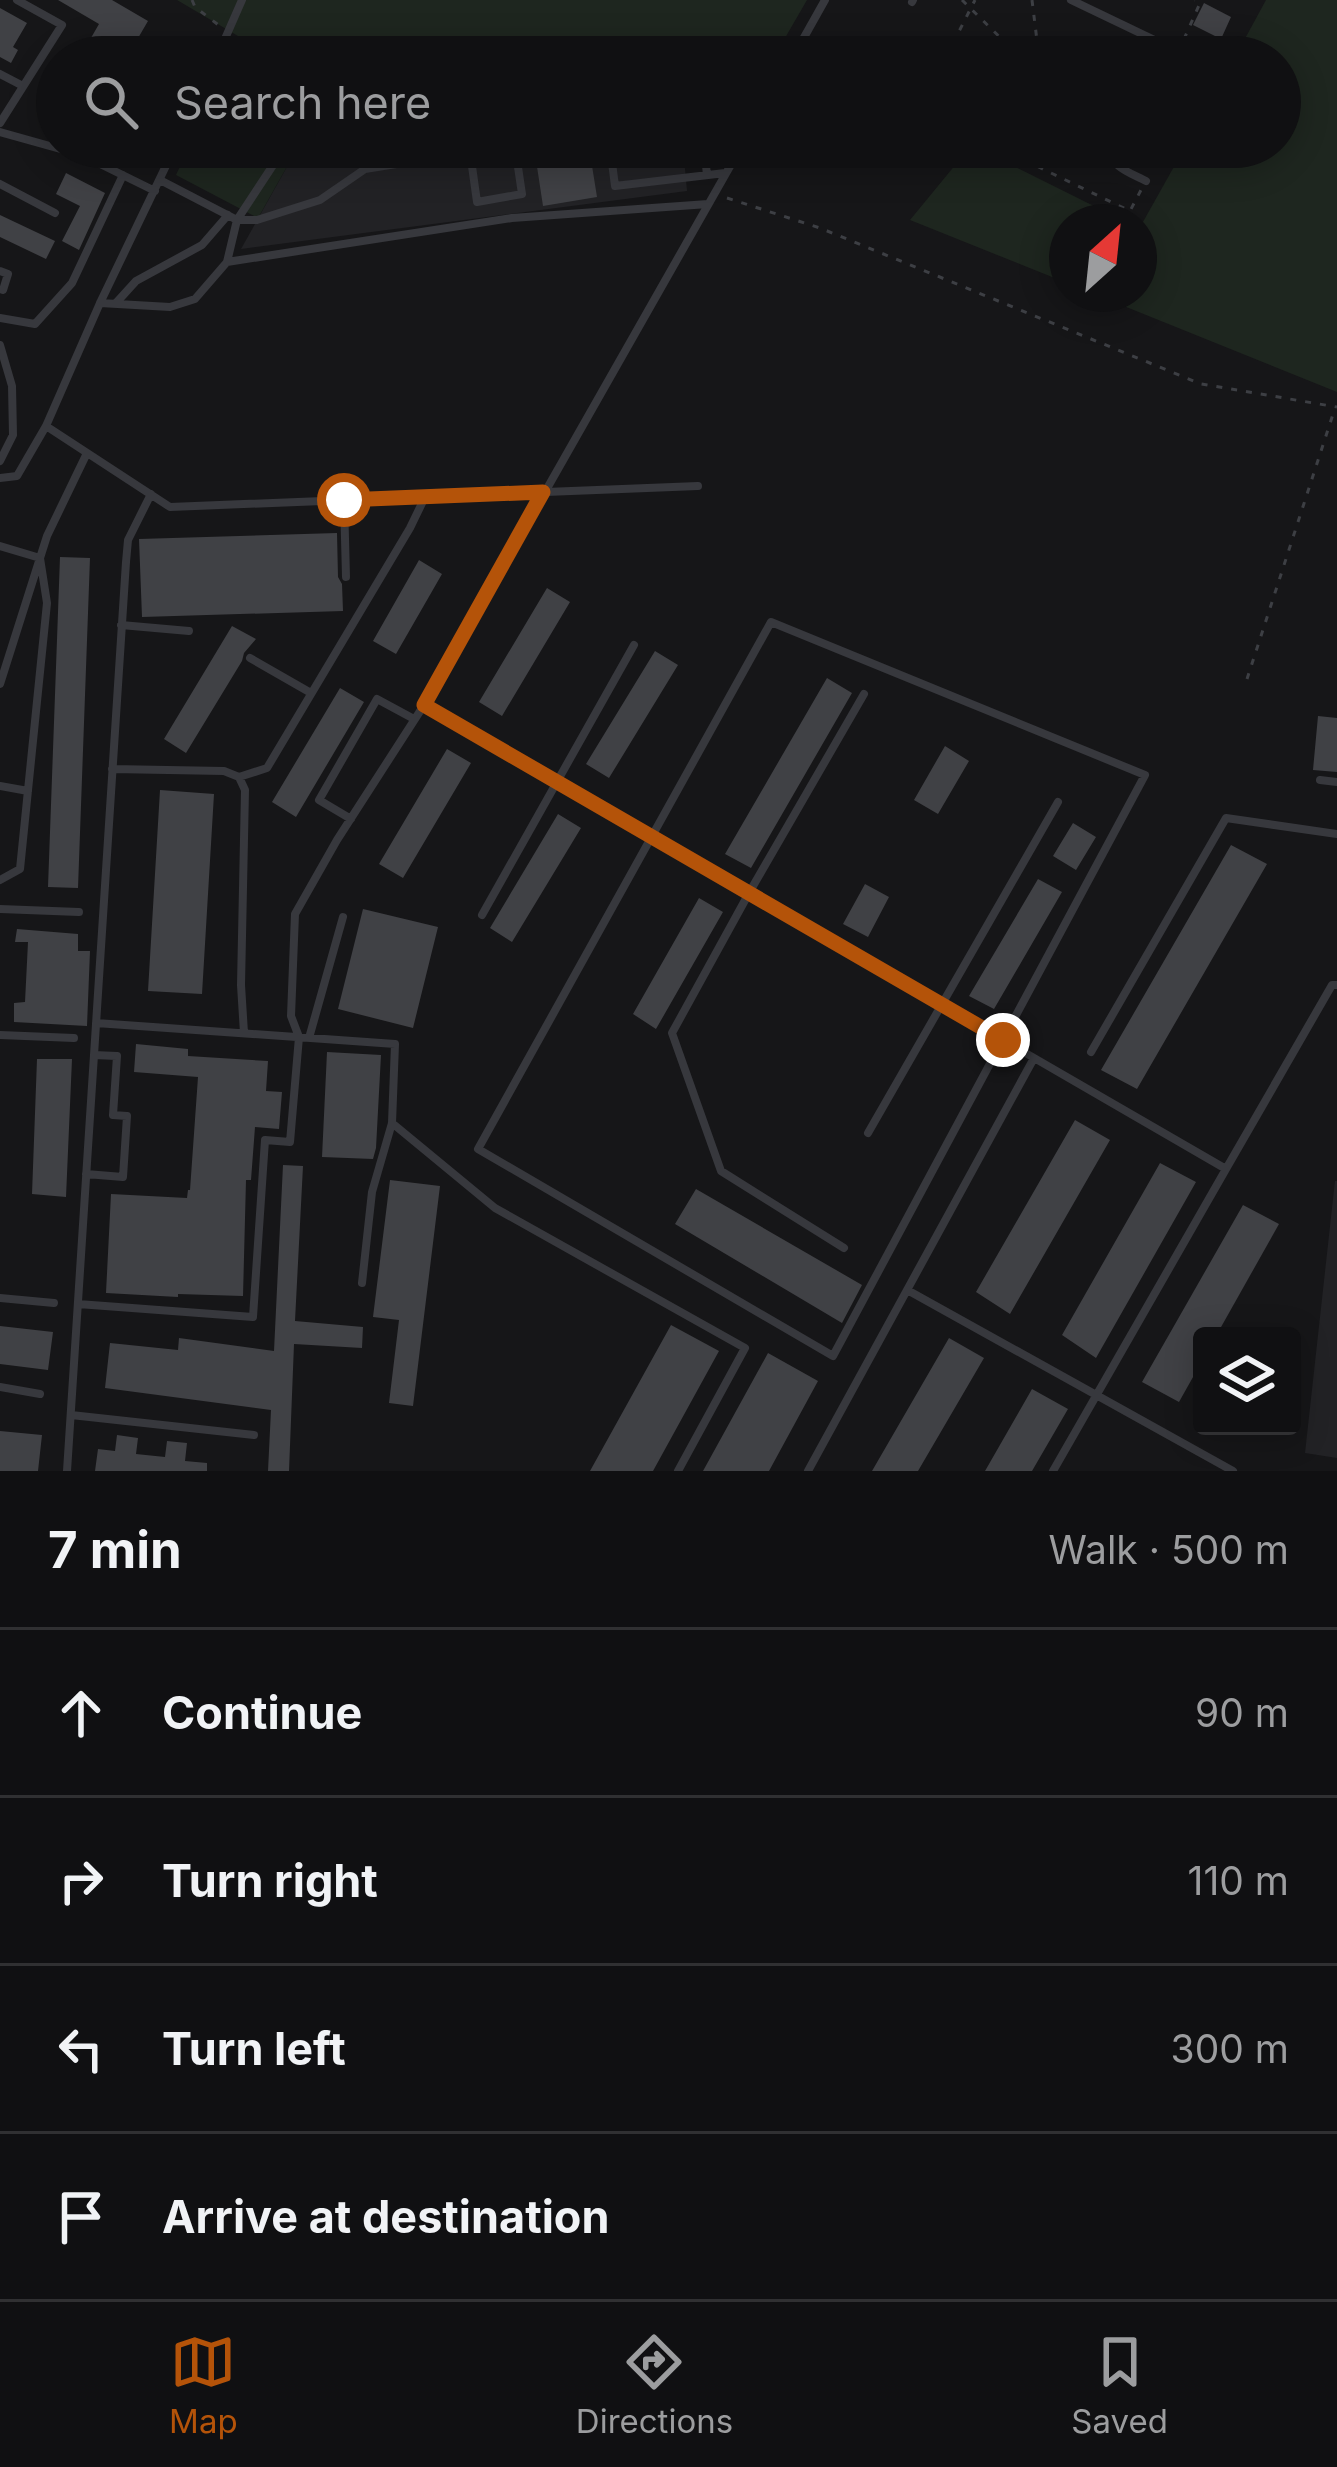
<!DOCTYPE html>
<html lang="en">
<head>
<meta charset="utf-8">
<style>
  body { margin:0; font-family:Inter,sans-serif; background:#19191b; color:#f1f3f6 }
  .controls { position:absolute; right:36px; bottom:36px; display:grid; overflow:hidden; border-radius:12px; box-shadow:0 6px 30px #0003 }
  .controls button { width:108px; height:108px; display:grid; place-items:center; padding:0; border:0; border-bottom:3px solid #303032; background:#101012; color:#f1f3f6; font:60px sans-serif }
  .compass { position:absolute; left:1049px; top:204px; width:108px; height:108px; border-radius:50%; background:#101012; box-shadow:0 6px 30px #0003; rotate:27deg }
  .stop { position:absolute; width:36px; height:36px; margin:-27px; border:9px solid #b45309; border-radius:50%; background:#fff }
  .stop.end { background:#b45309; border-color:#fff; box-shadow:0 3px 12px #0008 }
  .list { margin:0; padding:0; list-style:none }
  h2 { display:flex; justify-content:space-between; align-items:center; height:156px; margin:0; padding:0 48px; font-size:51px }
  h2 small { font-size:39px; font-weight:400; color:#9c9d9f }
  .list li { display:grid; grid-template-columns:78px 1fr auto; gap:36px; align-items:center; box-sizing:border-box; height:168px; padding:0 48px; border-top:3px solid #303032 }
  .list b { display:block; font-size:45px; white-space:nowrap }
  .list em { font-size:39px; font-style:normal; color:#9c9d9f }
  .icon { flex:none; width:66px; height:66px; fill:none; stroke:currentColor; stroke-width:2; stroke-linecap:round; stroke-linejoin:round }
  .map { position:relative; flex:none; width:1337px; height:1471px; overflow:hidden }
  .search { position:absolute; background:#101012; box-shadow:0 6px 30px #0003; left:36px; right:36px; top:36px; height:132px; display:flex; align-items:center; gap:30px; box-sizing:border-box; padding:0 42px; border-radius:66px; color:#9c9d9f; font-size:45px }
  .sheet { height:828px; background:#101012 }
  nav { display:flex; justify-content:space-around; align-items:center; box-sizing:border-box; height:168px; border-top:3px solid #303032; background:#101012; font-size:33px; color:#9c9d9f }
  nav a { display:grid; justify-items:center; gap:6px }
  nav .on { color:#b45309 }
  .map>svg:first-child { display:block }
  .built { fill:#222225 }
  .green { fill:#1e261f }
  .building { fill:#404145 }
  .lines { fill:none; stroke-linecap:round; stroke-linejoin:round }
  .path { stroke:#3d3f44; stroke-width:3; stroke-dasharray:6 9; stroke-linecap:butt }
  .lane { stroke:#37383d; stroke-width:8 }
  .route { stroke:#b45309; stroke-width:15 }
</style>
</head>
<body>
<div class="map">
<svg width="1337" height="1471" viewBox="0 0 1337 1471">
  <rect width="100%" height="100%" fill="#161618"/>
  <path class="built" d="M298 147H683L687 191 241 249Z
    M1335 1181H1337V1458L1305 1453Z"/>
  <path class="green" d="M177 0H807L774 57H229L238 36Z
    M1266 0H1337V392L1094 294H1139V229L1185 147H1280V57H1235Z
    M189 147H298L258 218 176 175Z
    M970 147H975L1126 222H1067V283L910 220Z"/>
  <path class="building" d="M58 0H112L148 21 127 57H80L99 24Z
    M1204 3 1231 17 1221 39 1193 25Z
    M0 8 27 23 13 47 18 50 11 63 0 57Z
    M534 147H589L597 197 543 206Z
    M66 173 105 193 79 250 62 241 80 206 56 194Z
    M0 215 55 241 46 259 0 237Z
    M337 533 338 577 342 584 343 611 142 617 139 539Z
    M60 557 90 558 78 888 48 887Z
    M419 560 442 574 396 654 373 641Z
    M547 588 570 602 502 716 479 702Z
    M232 626 256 639 244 653 242 661 186 753 164 739Z
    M655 651 678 665 609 778 586 764Z
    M827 678 852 693 751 868 725 854Z
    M340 688 364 702 296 817 272 802Z
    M1318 716 1337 718V772L1313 770Z
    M945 746 969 761 938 814 914 800Z
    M447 749 471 763 403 878 379 864Z
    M160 790 214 794 202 994 148 991Z
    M558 814 581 828 512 942 490 928Z
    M1073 823 1096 837 1076 870 1053 856Z
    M1231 845 1267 864 1137 1089 1101 1070Z
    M1038 879 1062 892 994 1009 969 996Z
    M865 884 889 897 868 937 843 924Z
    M699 898 723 912 656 1029 633 1014Z
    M363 909 438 927 413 1028 338 1009Z
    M17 929 78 934V951H90L87 1026 14 1022V1003L25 1002 28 942H15Z
    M136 1044 188 1049V1056L268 1061 266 1091 282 1092 279 1129 255 1127 251 1180H246L243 1296 178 1294V1297L106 1293 111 1194 187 1198 188 1190H190L198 1077 134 1072Z
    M327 1052 381 1055 376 1148 373 1159 322 1157Z
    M37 1059H72L66 1197 32 1194Z
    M1075 1120 1110 1140 1010 1314 976 1292Z
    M1160 1163 1196 1182 1096 1358 1062 1335Z
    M283 1165 303 1166 295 1321 363 1327 362 1348 294 1344 289 1471H268L271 1410 105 1388 110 1343 178 1350 179 1338 274 1351Z
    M390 1180 440 1186 413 1406 389 1403 399 1320 373 1317Z
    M696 1189 862 1285 842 1323 675 1224Z
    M1243 1205 1279 1224 1216 1336H1202V1361L1179 1402 1142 1382Z
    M671 1325 719 1351 653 1471H590Z
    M0 1326 53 1332 48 1370 0 1364Z
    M949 1338 984 1358 918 1471H872Z
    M768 1353 818 1381 769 1471H703Z
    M1032 1389 1068 1409 1032 1471H985Z
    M0 1431 42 1435 38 1471H0Z
    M117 1435 138 1438 136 1454 165 1457 167 1441 187 1443 185 1461 207 1463V1471H95L98 1449 115 1451Z"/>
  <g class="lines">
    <path class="path" d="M192 0 195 7 221 27
      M962 0 1020 57
      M1032 0 1039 57
      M1184 39 1200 3 1195 0
      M946 57 975 0
      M997 147 1130 211 1141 190
      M727 198 820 228 1201 384 1337 407
      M1247 679 1335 408"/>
    <path class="lane" d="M1071 0 1190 57
      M912 2 913 0
      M217 57 242 0
      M793 57 825 0
      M1149 57 1157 41
      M0 74 23 86
      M0 123 62 25 17 0
      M0 132 82 155 155 191
      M610 147 615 186 725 173
      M704 147 707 175
      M1110 147C1109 167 1131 173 1146 181
      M470 152 477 202 522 194 515 147
      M160 180 237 220 285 147
      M0 184 55 213
      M227 262 512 218 708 204
      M0 271 8 274 3 290
      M100 303 170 307 195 299 227 262 237 220H257L320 200 365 169 503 147
      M116 303 136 281 202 245 228 215
      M0 318 35 324 72 283 123 175
      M0 345 12 386 13 435 0 461
      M46 426 170 507 698 486
      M0 478 17 476 46 426 100 303 175 147
      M344 500 346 577
      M0 546 40 558 47 603 20 869 0 880
      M771 622 1145 775 833 1356 478 1149Z
      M121 625 189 631
      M250 658 311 693
      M0 684 47 536 87 453
      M424 705 1226 1169 1332 985H1337
      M112 769 224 771 239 777 267 768 410 528 425 497
      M239 777 245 790 241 985 244 1033
      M1320 780 1337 782
      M0 786 28 791
      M351 819 319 800 377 699 414 719
      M0 909 79 912
      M482 915 634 645
      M96 1023 395 1044 392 1123 372 1192 362 1283
      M0 1035 74 1038
      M309 1038 343 917
      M1091 1052 1226 818 1337 834
      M392 1123 495 1208 745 1348 678 1471
      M868 1133 1058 802
      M86 1174 123 1177 127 1116 113 1115 117 1056 94 1055
      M844 1248 721 1171 672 1033 749 893 864 694
      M909 1291 1233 1471
      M0 1298 54 1303
      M78 1304 253 1317 265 1140 290 1142 299 1037 291 1016 295 914 337 840 424 705 741 147
      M0 1387 40 1394
      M71 1415 254 1435
      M67 1471 126 562 128 540 151 494
      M808 1471 1034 1058
      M1053 1471 1226 1169"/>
  </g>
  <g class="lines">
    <path class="route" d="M344 500 543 492 424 705 1003 1040"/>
  </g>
</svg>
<div class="controls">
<button><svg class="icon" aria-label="layers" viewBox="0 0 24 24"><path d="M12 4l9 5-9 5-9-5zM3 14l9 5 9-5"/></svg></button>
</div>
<svg class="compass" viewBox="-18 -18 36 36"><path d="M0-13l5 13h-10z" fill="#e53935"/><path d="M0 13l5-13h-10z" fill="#9c9d9f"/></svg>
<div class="stop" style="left:344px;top:500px"></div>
<div class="stop end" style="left:1003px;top:1040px"></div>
<div class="search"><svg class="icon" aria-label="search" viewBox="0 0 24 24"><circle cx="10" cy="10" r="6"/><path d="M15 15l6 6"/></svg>Search here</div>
</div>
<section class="sheet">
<h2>7 min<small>Walk · 500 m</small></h2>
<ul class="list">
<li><svg class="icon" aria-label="ahead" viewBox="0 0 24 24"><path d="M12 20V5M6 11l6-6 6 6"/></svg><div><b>Continue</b></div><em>90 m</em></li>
<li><svg class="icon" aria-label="right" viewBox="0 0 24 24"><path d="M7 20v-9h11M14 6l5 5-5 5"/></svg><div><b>Turn right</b></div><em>110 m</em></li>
<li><svg class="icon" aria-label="left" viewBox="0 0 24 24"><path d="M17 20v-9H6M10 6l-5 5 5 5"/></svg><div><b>Turn left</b></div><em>300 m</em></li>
<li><svg class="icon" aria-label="arrive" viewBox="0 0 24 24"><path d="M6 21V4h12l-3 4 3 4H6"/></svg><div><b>Arrive at destination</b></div></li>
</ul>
</section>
<nav>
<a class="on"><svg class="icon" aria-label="map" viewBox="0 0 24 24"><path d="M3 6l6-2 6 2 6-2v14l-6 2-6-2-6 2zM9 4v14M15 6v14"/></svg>Map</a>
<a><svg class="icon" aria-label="directions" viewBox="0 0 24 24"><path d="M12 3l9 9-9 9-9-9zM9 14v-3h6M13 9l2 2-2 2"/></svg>Directions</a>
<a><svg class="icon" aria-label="saved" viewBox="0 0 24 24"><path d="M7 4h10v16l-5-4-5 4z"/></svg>Saved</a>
</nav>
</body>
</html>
